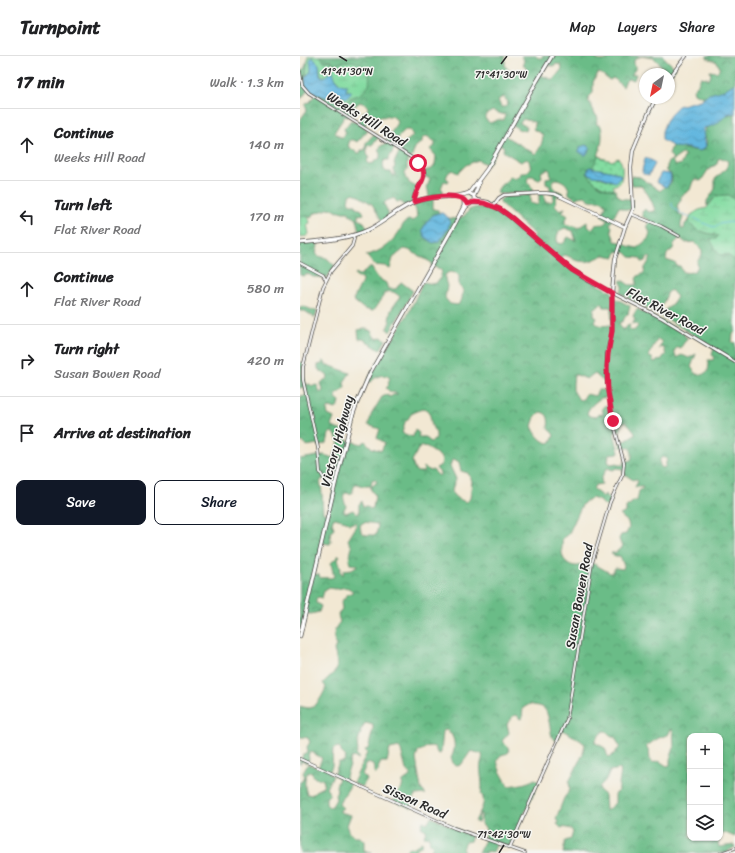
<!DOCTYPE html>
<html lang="en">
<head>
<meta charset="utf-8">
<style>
  body { margin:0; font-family:Sriracha,sans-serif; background:#f2f2f2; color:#202124 }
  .controls { position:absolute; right:12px; bottom:12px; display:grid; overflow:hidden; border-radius:8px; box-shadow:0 1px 3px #0004 }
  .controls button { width:36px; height:36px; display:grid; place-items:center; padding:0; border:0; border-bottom:1px solid #e0e0e0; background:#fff; color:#202124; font:20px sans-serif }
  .compass { position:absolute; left:339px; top:12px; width:36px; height:36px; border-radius:50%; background:#fff; box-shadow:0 1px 3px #0004; rotate:213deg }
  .stop { position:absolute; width:12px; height:12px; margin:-9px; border:3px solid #e11d48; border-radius:50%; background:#fff }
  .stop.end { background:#e11d48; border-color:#fff; box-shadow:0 1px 4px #0008 }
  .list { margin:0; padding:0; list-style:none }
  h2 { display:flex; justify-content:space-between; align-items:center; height:52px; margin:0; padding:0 16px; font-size:17px }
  h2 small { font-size:13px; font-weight:400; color:#757577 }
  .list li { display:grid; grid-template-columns:26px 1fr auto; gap:12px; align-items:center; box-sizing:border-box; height:72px; padding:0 16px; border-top:1px solid #e0e0e0 }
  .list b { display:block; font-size:15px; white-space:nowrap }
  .list p { margin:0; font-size:13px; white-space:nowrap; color:#757577 }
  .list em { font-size:13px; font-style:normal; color:#757577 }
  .actions { display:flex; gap:8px; padding:12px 16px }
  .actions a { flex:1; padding:9px 0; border:1px solid #111827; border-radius:8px; text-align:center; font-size:14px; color:#111827 }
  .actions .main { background:#111827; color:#fff }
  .icon { flex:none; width:22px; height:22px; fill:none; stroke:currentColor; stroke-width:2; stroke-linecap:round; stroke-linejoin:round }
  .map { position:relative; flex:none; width:435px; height:797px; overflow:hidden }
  header { display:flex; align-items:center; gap:24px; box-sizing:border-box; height:56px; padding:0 20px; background:#fff; border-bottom:1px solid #e0e0e0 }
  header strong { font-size:19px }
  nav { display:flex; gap:22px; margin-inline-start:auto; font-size:14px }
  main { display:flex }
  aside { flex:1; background:#fff }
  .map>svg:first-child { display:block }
  .grass { fill:url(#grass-dots); stroke:#578466 }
  .forest { fill:url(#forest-crowns); stroke:#4a7459; fill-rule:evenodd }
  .wetland { fill:url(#wetland-marsh); stroke:#578466 }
  .garden { fill:#83dca1; stroke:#578466 }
  .water { fill:url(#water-waves); stroke:#477185 }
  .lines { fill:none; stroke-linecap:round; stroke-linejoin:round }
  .stream { stroke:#63b7df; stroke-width:1 }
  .minor-casing { stroke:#494744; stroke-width:3.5 }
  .tertiary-casing { stroke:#494744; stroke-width:4 }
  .secondary-casing { stroke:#494744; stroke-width:4 }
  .primary-casing { stroke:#494744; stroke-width:4.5 }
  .minor { stroke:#fff; stroke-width:2 }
  .tertiary { stroke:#fff; stroke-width:2.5 }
  .secondary { stroke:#fff; stroke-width:2.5 }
  .primary { stroke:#fff; stroke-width:3 }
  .route { stroke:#e11d48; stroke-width:5 }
  .ticks { fill:none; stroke:#2b2b2b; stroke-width:1.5 }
  .labels { text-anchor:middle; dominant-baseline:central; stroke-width:3; stroke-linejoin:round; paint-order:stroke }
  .street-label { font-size:13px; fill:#2b2b2b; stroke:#f6f6f2 }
  .ticks-label { font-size:10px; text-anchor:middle; fill:#2b2b2b; stroke:#f6f6f2; stroke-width:3; stroke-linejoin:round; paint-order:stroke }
</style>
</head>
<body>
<header>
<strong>Turnpoint</strong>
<nav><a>Map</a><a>Layers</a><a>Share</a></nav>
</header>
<main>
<aside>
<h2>17 min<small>Walk · 1.3 km</small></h2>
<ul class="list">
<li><svg class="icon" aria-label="ahead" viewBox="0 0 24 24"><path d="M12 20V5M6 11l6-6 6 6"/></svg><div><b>Continue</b><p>Weeks Hill Road</p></div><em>140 m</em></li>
<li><svg class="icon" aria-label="left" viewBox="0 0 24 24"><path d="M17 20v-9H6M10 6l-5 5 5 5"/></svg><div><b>Turn left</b><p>Flat River Road</p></div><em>170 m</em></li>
<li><svg class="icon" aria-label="ahead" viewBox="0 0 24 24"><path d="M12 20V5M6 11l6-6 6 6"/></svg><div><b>Continue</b><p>Flat River Road</p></div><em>580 m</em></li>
<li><svg class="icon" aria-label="right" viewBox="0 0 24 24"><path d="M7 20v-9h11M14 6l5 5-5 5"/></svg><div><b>Turn right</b><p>Susan Bowen Road</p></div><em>420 m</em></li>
<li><svg class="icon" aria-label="arrive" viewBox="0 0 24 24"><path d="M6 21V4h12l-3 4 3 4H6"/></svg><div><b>Arrive at destination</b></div></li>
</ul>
<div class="actions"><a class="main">Save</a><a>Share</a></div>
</aside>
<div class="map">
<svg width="435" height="797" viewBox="0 0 435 797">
  <defs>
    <pattern id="grass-dots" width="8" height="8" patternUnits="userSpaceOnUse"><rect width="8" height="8" fill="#83dca1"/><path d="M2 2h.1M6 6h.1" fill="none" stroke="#71bd8b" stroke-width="1.8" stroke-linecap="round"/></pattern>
    <pattern id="forest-crowns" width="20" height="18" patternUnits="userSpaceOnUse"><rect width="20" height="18" fill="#6abc87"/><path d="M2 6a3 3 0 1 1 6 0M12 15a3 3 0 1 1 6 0" fill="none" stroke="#57996f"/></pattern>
    <pattern id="wetland-marsh" width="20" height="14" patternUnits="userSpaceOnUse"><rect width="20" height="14" fill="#83dca1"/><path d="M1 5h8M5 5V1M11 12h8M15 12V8" fill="none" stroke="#71bd8b"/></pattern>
    <pattern id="water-waves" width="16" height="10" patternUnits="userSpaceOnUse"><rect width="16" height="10" fill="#63b7df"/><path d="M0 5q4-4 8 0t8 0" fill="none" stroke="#5295b5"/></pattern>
  </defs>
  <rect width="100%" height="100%" fill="#f6f6f2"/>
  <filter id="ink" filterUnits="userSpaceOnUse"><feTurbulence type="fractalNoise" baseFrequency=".025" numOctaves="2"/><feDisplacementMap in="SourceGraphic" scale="8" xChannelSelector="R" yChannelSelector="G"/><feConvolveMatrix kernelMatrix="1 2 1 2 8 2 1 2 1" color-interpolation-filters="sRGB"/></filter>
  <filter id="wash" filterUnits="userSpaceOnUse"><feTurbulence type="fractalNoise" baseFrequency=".012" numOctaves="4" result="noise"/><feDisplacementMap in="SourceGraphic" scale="16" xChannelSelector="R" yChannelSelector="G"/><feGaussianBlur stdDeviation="0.9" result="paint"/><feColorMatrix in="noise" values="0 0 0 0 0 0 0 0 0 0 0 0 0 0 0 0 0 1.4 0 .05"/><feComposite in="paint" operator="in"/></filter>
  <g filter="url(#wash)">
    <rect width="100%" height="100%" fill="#f2e8d3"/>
    <path class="grass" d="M299 99 302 102 312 105 318 102C324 106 323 120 320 127L313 130 315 134C305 133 293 128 288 118L312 125 320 121 321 119 315 116 289 111 295 106 296 101Z"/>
    <path class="forest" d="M20 0H205V10L213 18 219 15 224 17 226 16V12L223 8 224 4 221 0H236L238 2H241L243 0H270L273 2 276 0H293C297 5 302 6 308 3L309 0H363L376 13 369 20V18H367C365 13 358 6 354 2L341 0 334 4V8L336 12 331 19 336 18 334 24 328 23 325 26 323 31C319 28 317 24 313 22L310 24C305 22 303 17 298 17L293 26V37L289 41 288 45 292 50 293 57 297 60 298 63 296 68 301 70C304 80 300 98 295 107 292 111 289 112 287 117 294 127 302 133 315 134L317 138 322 143H332V153L327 154 319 151 310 168 312 171 311 174 315 185 325 187 328 190 337 192 348 183 350 177 347 170 350 164 343 161 342 156 345 153 348 156 355 155C353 146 347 135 340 129H332L331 120 340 121 360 135 365 130H368L372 125 371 118 365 114 367 113V107L373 103 369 98 372 90 399 95 405 92 407 87 404 77 406 72 426 59 435 57V144L428 139 416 140 407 150V145L415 133V123L427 112 428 105 422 102 418 103 417 108 408 114 401 125 396 123 393 125 390 134 381 140V143L377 150 379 158 383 161 381 168V173H384L385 168 390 163 389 167 397 174 418 180 416 183H411L418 197 420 199H427L435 204V276L433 278 432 286 435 287V781L423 776 420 781V680H390V782H420L418 787 419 791 434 789 435 791 428 795V797H263L265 785 271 783 273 776 271 773 263 771 261 772 257 768 258 766 256 763 264 742 270 734 269 726 283 698 285 688C279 683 270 678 262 674L257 685 253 683C249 675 250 654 242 651 238 649 234 650 230 648L223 652 222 662 220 663 217 659 213 660 207 668 209 677 202 685 208 691 209 696C206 699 203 697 200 700 192 707 206 723 208 730 217 729 226 728 235 723L239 726 209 791 197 787 193 796 188 795 185 797H178L185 784 184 783 186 773 181 768V757L179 759 178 767 175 766C178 757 188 747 181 738 184 728 179 716 181 707 182 703 183 702 182 698L171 695 161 709 157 710 154 709 151 702C156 693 156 680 146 673L143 675 141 696 140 698 137 697 135 691C125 688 126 694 118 695L116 703 121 733 126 738 116 739 113 742 111 752 94 745 98 736 102 732 103 725 110 720V717L106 714 101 694 99 691 90 693 87 706H81L78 712 79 714 75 719 73 709 68 707 65 708 64 714 62 718 67 723 62 731 53 727 67 697 65 694 68 693 73 673V669L66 667 63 669 64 670 60 675 61 677C59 681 56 689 58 694L56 699 58 701V703L53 701 51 702 49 707 50 710 48 714 45 724 51 727C48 735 42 740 39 748L43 752 40 754V756L51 759 47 769 50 777 55 781H60L64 785V794L73 797H0V726L2 725 5 720 3 717 8 708 18 712 22 702 11 696 8 698 9 703 7 707 2 705 0 708V704H1L3 699 8 696 7 691 10 686 8 682 3 681 0 682V650C3 651 7 652 10 652 17 651 24 637 26 631L23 627C27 622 33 619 37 613 37 606 36 600 34 594L36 589C32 581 34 572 40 566L38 559 42 553 41 546 48 538 53 536C47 528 42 533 34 533 31 532 29 532 27 532L24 535 22 542 18 541 16 543V547L21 550 19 556 11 558 5 557 0 578V403L24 399 33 402 39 387 35 378 31 376 29 378 27 387 18 390 17 388 7 390 3 386H0V345L1 340 6 339 5 331 0 332V306L4 307 2 316 5 329 10 328 12 330 17 329 20 337 23 335 21 327 24 324 27 323 28 320 18 313V309L22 308 23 305 25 306V309H28L50 317 44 326 45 331 43 334 36 339V342L40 345 39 349 36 353 30 351 27 354 28 359 34 362 31 370 37 373 47 376 46 384 62 388 65 385 72 392 81 395 85 387 77 382 80 373 68 369 71 361V359L82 341 87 339 90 341 93 339 97 338 96 337 90 336 86 332 89 329 88 326 90 323 88 320C81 318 75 321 71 326L67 325 109 256 123 226 134 228 139 225 142 216 140 213 131 210 132 207 109 194 104 193 93 202 90 213 85 210 74 209 66 199C79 197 91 188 99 176 102 171 103 167 108 164L112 165 117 162 116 154 112 147 104 150 102 146H97L94 142 86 145 84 148 88 156V161L82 165 72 148 54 137 49 140 48 145 50 148H55L57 152 62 154 64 158 58 159V163L64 166 68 173 59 177 57 163 50 159 49 156H42L41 155 38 156 31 152 13 158 11 162 8 160 0 161V64L7 54 5 49 11 45 15 38 40 45 44 47C51 41 60 39 67 32L54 6 40 7 36 9 31 6H25ZM257 8 261 9 262 13 253 24 241 19 247 9 253 10ZM204 41 208 46 207 49 205 51H201L198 44 201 42ZM60 46 67 49 68 52 67 55 63 56 62 62 57 67 51 64 44 73 46 77 43 81H40L35 77V75L45 60 48 61 52 57V52ZM192 55 205 59 204 64H197L190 67 185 63C186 57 189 58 192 55ZM69 58 79 61 92 60 98 65 84 89H82L78 94 80 97V102L77 104H75L74 107 69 108 67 105 69 101 67 98V90L69 89H72L79 81 74 78 65 88 66 90 65 94H61L60 97H57L48 90 50 84H54L57 86 68 74 64 71 66 68V63ZM223 63 234 66 235 70 233 73 243 79C243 85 240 94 235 98L205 80 212 68 218 73 226 75 227 71 220 67ZM105 74H110L113 80 103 88 94 107 95 109 94 114 95 117V120H93L91 116H87L84 114 83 107 85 104H88L97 87 98 81ZM127 80 135 86V90L130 93 136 100 135 109 132 113 124 115V120L130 123 128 129 126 130 128 134 129 142 114 146 115 137 118 132 109 127 108 124 105 122V116L107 114V104C114 101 112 99 114 94 115 90 119 88 122 87V83ZM200 88 204 91 203 94 204 96 221 106 227 103 229 105 231 112 226 117H221L219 121 215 122 210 120C207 127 196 129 198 138L233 136V132L231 131 230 128 227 126 228 121 229 120H233L236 123H239L242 121 241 116 245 114 249 113 250 115 251 121 246 122V128L250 130V137L254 138 253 144 251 146H245L244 137 239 138V147L237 149 230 147V139L204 141 200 144V147L235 179 232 183C217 171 190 143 169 154 164 162 158 164 149 162 151 168 145 181 139 185 137 186 135 186 133 187L122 174C126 167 130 159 139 157L138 154 133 153V141L143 139V134L141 132 144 125 148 126 149 124 146 122 148 117 152 114 158 117 166 109 178 104 188 109ZM382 98 385 99 381 108 375 110 372 105ZM256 123C264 124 270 130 269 138L276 143 278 141 285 140C293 149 296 141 304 146L306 150 302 160 308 163C303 171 303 167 295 169L292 173 287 170V166L278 172 275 170 267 169 265 167V164L268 160 262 156 265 152 260 154 255 149 257 139 261 141 264 138C260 135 256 135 253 131V124ZM265 172 273 175 276 185 268 181 263 188 258 187C255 181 258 174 265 172ZM380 182 386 187 394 186 402 194V199L397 206C400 215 391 218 383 216L380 210H377L375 207 366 204 367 198 373 193 374 188ZM317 195 322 197 325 196 330 201 340 202 342 206 345 205 348 201 351 202 345 212 344 217 338 220 336 223 337 225 336 229H329L322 224 320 225 323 230 320 237 372 266 414 292 412 299 414 301 413 304H408L409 307 408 315 402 319 396 318 391 311 396 298 389 302 382 299 378 301H376L374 295 378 291 381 292 383 288 388 282 384 280 385 278 364 266 337 253 333 260 335 264 332 268 335 267 338 270 335 274 332 275 329 272 330 269H328L325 273H322L319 267 323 265 326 259 328 258 330 250 315 242 313 243 312 236 274 215 260 202 263 199C268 199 271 202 275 204 289 208 292 204 304 199L315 201ZM149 216 156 217 159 220V230L163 234 162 243 158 249 150 248 145 242 147 230 145 223V219ZM371 234 377 241 370 250 364 255 361 258 359 256 368 236ZM302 247 304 251H311L312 269C305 269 300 272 295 266L297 262 294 260V252L298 251ZM358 283 362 286 359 293 363 290 366 299 364 300 361 304 354 306 352 302 349 301V298L357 284ZM293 318H295L303 325 306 326 307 334H298L295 340 286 338 283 343 279 344 273 334V327L274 319H277L287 323ZM301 342 308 341 310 349 304 350 301 354 303 355V359L299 358 295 361 289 360 287 357C289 351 295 346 301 342ZM124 352C134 356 128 370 136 376V383L131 386 127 383 126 381H118L119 377 115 374 113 381 102 377 105 366 108 363 111 358ZM240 356C249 357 249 364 248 372L254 379 252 385 249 387C240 386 235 377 232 370L235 361ZM324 366H326L335 377V379L330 381 328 384 320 386 321 391H329C332 395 333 399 331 404L324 406V409H318L317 407 311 408 308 406 309 398 319 397 314 377 321 374V368ZM123 390 128 391C131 396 138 397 142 403L141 409 136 412 140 417V419L139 420 133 414 131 415 123 411 124 414 123 416H117L114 412 112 405 118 393ZM362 401 367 403 365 411 362 412 360 409 359 405ZM154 403 159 406 161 415 168 417 172 425 170 443 166 446C151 440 149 438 156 423L150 410 152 404ZM307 412 313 414 316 412 323 413V417L333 424 335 423 338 425 335 431H343V432L339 435 337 445H332L331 448 326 451V456L320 459 328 466 329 472 326 478 321 479 319 483 322 491 315 497H311L314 500H320L324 510 323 513 315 512 312 517H310L296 509 286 505C283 507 281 510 278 510 270 511 262 504 262 497 261 492 263 488 262 483L268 479 282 449 286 445 290 444 292 442 300 445 304 449 308 451 311 442 306 441 305 438 303 441 293 433 295 429 302 428 301 423ZM23 422 34 429 28 458 23 457C22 447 23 436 20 426ZM74 423 77 425 75 428 71 431V434L75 439 73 452 70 453 67 450 63 451 62 445 59 448V458H57L53 454 46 457 44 456V453L46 450C45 447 41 438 46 437 48 437 50 438 52 437L55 428H58L62 430H71L72 424ZM35 462 46 465 49 468 56 466V471L48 484 52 491 49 504 50 508 58 509 52 513 44 514 43 519 40 515 41 512 38 503 40 500 39 499 31 507 34 521C29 523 25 521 20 522L19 519 14 518 22 487 30 488 31 485 30 478 34 472 32 467 33 464ZM64 466 77 468 78 470 76 479H66L61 476 60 469ZM371 673 373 674 374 692 370 703V709L367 710 359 705 352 707 350 704 349 694 346 691C353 685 359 681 368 679ZM304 675H306L310 679 315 681 320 691 312 700 308 701 305 692 294 686 301 677ZM39 691 41 693V696L46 701 43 706H39L34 719 39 722 36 730C37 733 37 737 35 739L36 743 32 750 29 751 26 748V742L30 738 26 732 33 720 29 717 32 710 33 693 35 692ZM320 713C322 718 318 727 319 733L315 739V747L306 755 305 739 300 735 299 731 306 724 310 715ZM8 716H11L15 722 22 723 24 726 23 731 15 735 12 739 7 738C4 731 4 722 8 716Z
      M407 0H435V28L422 36 410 38 403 41 394 37 393 33 398 28 401 21 407 22 409 24 411 19 410 15 417 16 420 12 417 6 407 2Z
      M7 6C9 16 1 25 8 34L1 43 0 16 4 13Z
      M17 185 18 190 16 197 18 200C31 203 25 201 35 210L26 223 25 221H13L10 219 7 218 3 220 0 219V187Z
      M71 211 78 222 86 227 88 233H96L101 226 113 235 90 276 87 273 90 265 89 264 91 254 100 241C95 236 93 235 86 236L73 255 64 253 53 244 62 226V222H58L55 218 56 217 59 219H61L67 213Z
      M3 250 12 254H17L15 262 5 255H0V251Z
      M62 273H67L71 275 75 282 77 283 81 281 86 284 80 294 63 283H59L58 274Z
      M131 761 172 780 170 785 165 786 163 794 165 797H133L131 794 133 790 130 787 129 781 124 780 126 774 121 771 123 765 127 767Z
      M122 786 123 789 118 791 114 797H104L107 793 114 791Z"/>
    <path class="wetland" d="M8 0H20L25 6 30 4 32 8 36 9C52 0 73 8 69 29 64 37 58 40 50 42L47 46 44 47 40 45V42L41 40 47 41 48 36 33 20 32 14 25 21H22L20 17C20 12 19 7 14 3L11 15 6 20Z
      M428 139 435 144V204C432 203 430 200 427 199 425 198 422 199 420 199 418 198 411 185 410 183H416L418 180 397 174 389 167 391 159 399 154 407 152 416 140Z"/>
    <path class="garden" d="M8 160 10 167 7 168 9 178 7 180 0 181V171L2 169H0V161Z"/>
    <path class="water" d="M12 1 19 8 20 19 22 21H25L33 14C34 22 38 30 47 29L46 35H51L52 36 47 42 41 40 40 45 15 38 8 34 5 28V22L11 15 10 4Z
      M435 27V57L428 58 415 69 404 72 403 76 406 90 402 94 399 95 388 92 374 91 362 84V75L366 65 374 54 378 50 400 44 409 38 424 34Z
      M286 89 291 92 286 99H284L278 95 280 94V91Z
      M345 102 353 105 355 108 349 119 343 118 342 115Z
      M289 111 315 116 321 119 320 121 315 126 302 121 293 120 287 117Z
      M361 117 370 118C372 123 370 128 366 131L363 130 356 126Z
      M142 157 149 162 150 165 148 173 139 186 133 187 125 181 122 174C127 166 131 156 142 157Z"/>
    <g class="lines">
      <path class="stream" d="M0 30H1
        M372 146V150C378 157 385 159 394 162 401 165 407 170 415 171L419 168 431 166 435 169"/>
    </g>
  </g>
  <g filter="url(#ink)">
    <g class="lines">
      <g class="minor-casing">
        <path id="minor" d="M0 16 2 29 9 37 112 102C139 122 113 125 114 146
          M331 158 361 170 379 180
          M0 207 23 219 26 224
          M35 429 24 423 20 416 18 392 3 324V311L23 231 31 215 52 190 54 183 53 179
          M0 703 154 772 225 797
          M210 791 267 663 292 507 310 446 323 418 324 407 313 365 307 328V298L312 275V237
          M421 797 435 792"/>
      </g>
      <g class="tertiary-casing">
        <path id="tertiary" d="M369 22 386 0
          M193 150 199 142 204 139 243 137 255 138 325 171
          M312 237 315 203 325 171 333 153 331 112 333 94 348 58 356 42"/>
      </g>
      <g class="secondary-casing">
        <path id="secondary" d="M174 142 177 144 188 146 208 159 267 210 287 224 362 262 435 306
          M173 147H184L193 150"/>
      </g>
      <g class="primary-casing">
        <path id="primary" d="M174 140 179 127
          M162 158 166 151 174 145V140L169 137
          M0 187C23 185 49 183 70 173 88 164 100 150 120 144 136 139 154 143 169 137L187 113 237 25 252 0
          M0 580 35 429 52 361 57 347 70 317 155 168 164 150V145"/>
      </g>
      <use href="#minor" class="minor"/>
      <use href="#tertiary" class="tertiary"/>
      <use href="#secondary" class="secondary"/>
      <use href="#primary" class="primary"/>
    </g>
  </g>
  <g class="lines" filter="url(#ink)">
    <path class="route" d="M118 107C133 121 114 131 114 146 127 142 147 137 161 142 164 143 165 146 168 148L174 146 184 147 200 153 212 162 272 214 312 237V275L308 298 307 311 308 336 313 365"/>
  </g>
  <path class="ticks" d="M39 0 47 5M201 8 207 0M199 797 204 789"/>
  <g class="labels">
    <g class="street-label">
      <text transform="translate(67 63) rotate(32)">Weeks Hill Road</text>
      <text transform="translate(366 255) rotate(28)">Flat River Road</text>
      <text transform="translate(37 385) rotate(-75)">Victory Highway</text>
      <text transform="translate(279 540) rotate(-80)">Susan Bowen Road</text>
      <text transform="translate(115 745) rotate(24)">Sisson Road</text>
    </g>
  </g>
  <g class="ticks-label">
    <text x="47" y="19">41°41'30"N</text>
    <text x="201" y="22">71°41'30"W</text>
    <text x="204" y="782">71°42'30"W</text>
  </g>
</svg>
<div class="controls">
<button>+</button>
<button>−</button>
<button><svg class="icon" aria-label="layers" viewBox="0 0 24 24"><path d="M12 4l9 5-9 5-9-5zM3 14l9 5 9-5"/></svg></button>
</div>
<svg class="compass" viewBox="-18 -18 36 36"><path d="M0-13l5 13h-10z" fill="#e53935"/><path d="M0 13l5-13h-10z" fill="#757577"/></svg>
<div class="stop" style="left:118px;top:107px"></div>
<div class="stop end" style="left:313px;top:365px"></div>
</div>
</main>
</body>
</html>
